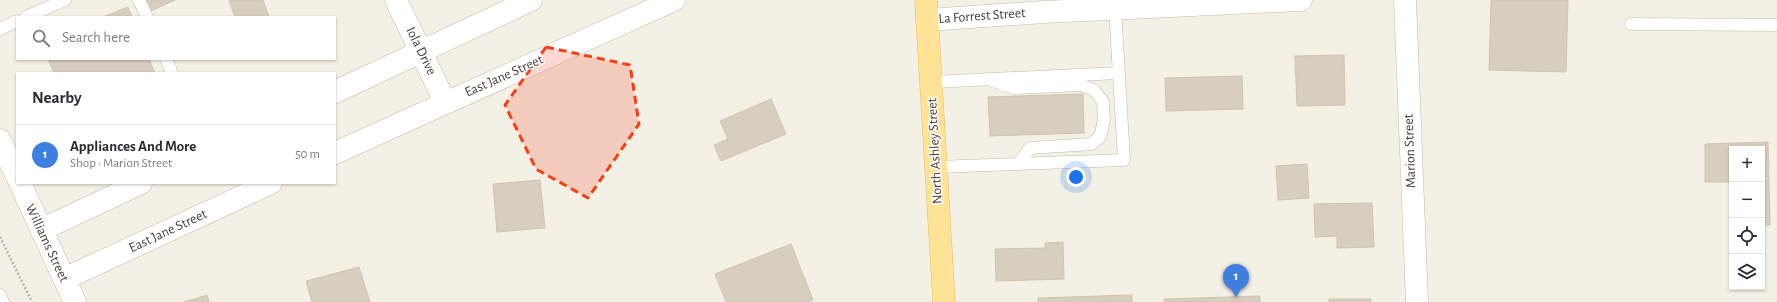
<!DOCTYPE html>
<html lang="en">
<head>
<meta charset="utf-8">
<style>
  body { margin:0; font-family:"Alegreya Sans",sans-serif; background:#f2f2f3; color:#2b2b33 }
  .controls { position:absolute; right:12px; bottom:12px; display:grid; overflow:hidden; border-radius:0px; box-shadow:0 1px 3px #0004 }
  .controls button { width:36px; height:36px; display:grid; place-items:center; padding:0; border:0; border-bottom:1px solid #e1e1e2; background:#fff; color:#2b2b33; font:20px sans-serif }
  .you { position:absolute; left:1076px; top:177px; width:14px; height:14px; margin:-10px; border:3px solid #fff; border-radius:50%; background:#1a73e8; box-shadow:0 0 0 6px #1a73e833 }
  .badge { display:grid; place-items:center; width:26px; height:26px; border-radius:50%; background:#1a73e8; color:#fff; font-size:13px; font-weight:700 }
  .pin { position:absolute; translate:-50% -33px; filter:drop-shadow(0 1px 2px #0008) }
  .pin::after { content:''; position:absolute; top:21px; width:14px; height:12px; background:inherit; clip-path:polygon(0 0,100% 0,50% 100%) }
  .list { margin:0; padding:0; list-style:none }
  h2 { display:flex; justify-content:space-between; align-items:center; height:52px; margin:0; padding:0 16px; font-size:17px }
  h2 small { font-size:13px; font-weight:400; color:#7c7c81 }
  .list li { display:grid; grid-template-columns:26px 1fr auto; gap:12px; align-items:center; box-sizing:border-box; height:60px; padding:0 16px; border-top:1px solid #e1e1e2 }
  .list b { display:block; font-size:15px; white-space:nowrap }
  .list p { margin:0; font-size:13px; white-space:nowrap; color:#7c7c81 }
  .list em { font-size:13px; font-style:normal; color:#7c7c81 }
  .icon { flex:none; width:22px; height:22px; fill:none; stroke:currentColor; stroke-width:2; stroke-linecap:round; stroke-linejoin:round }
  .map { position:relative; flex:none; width:1777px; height:302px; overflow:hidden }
  .search { position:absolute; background:#fff; box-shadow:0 1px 3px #0004; left:16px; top:16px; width:320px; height:44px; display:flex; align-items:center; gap:10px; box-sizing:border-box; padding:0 14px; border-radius:0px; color:#7c7c81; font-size:15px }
  .panel { position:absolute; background:#fff; box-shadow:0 1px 3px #0004; left:16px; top:72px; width:320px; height:112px; border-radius:0px }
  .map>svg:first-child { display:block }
  .building { fill:#d8cebf; stroke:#d0c3af }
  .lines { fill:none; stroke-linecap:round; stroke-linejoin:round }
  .lane-casing { stroke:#c2baac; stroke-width:13 }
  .street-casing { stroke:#c2baac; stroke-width:23 }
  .primary-casing { stroke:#e3bf64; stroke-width:23 }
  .path { stroke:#c0b49a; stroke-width:2.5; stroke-dasharray:2 2; stroke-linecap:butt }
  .lane { stroke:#fff; stroke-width:12 }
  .street { stroke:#fff; stroke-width:22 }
  .primary { stroke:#fee295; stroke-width:22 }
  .marked { fill:#f93d17; fill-opacity:0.2; stroke:#f93d17; stroke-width:3; stroke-dasharray:8 5; stroke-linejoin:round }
  .labels { text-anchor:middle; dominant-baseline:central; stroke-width:3; stroke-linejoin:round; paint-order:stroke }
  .street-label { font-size:14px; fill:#464036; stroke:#fff }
</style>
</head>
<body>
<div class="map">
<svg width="1777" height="302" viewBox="0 0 1777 302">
  <rect width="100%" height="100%" fill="#f3f0e6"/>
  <path class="building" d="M143 0H175L149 12Z
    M229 0H263L269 17H235Z
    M1491 0H1568L1566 72 1489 70Z
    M128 7 132 17H103Z
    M1344 55 1345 105 1297 106 1295 56Z
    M48 59H149L155 73H54Z
    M1242 76 1243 109 1166 111 1165 78Z
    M1083 94 1084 133 990 136 988 97Z
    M771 99 786 134 721 161 714 145 728 139 720 121Z
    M1768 142 1770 225H1762V149H1732V225L1731 182H1705V144Z
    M1307 164 1309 198 1278 200 1276 166Z
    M540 180 545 228 497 232 493 184Z
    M1372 203 1374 247 1337 248V236L1315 237 1314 204Z
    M1063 242 1064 279 996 281 995 249 1045 248V243Z
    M791 244 813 300 806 302H726L715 274Z
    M359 267 370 302H312L306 281Z
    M207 295 209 302H184Z
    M1132 295V302H1038V298Z
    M1260 296V302H1164V299Z
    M1329 299H1371V302H1329Z"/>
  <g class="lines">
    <g class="lane-casing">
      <path id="lane" d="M139 0 147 17
        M26 17 65 0
        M1631 24 1777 25
        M0 29 17 21
        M166 59 172 73
        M989 79 1014 88 1081 85 1094 90 1103 102 1104 120 1100 137 1091 144 1030 148 1019 164
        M932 82 1118 73
        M936 167 1124 160 1115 8
        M0 295 3 302"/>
    </g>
    <g class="street-casing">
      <path id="street" d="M396 0 445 102
        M1405 0 1417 302
        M927 20 1044 12 1301 0
        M335 92 531 0
        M0 140 17 177
        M335 153 674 0
        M20 183 75 302
        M41 230 141 183
        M64 279 271 183"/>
    </g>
    <g class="primary-casing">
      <path id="primary" d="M926 0 944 302"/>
    </g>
    <path class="path" d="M0 237 32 302"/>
    <use href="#lane" class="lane"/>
    <use href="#street" class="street"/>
    <use href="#primary" class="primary"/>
  </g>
  <path class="marked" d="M546 47 630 65 639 124 588 198 536 169 505 105Z"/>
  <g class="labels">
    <g class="street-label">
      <text transform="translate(982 16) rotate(-4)">La Forrest Street</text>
      <text transform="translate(421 51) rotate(64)">Iola Drive</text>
      <text transform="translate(504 76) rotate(-24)">East Jane Street</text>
      <text transform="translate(935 151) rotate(-93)">North Ashley Street</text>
      <text transform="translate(1410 151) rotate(-92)">Marion Street</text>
      <text transform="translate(168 231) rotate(-25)">East Jane Street</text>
      <text transform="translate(47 243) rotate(65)">Williams Street</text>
    </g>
  </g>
</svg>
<div class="controls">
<button>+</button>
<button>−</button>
<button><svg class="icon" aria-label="locate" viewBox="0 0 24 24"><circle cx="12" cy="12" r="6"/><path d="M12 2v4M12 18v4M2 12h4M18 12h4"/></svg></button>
<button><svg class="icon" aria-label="layers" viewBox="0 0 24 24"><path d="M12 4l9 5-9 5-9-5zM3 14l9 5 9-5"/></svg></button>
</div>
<div class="you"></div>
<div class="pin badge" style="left:1236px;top:297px;background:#3f7fe0">1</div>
<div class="search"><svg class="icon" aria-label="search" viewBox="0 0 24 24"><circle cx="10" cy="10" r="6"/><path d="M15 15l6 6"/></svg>Search here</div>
<section class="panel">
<h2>Nearby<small></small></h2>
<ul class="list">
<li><span class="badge" style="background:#3f7fe0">1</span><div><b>Appliances And More</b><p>Shop · Marion Street</p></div><em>50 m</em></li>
</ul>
</section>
</div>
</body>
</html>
